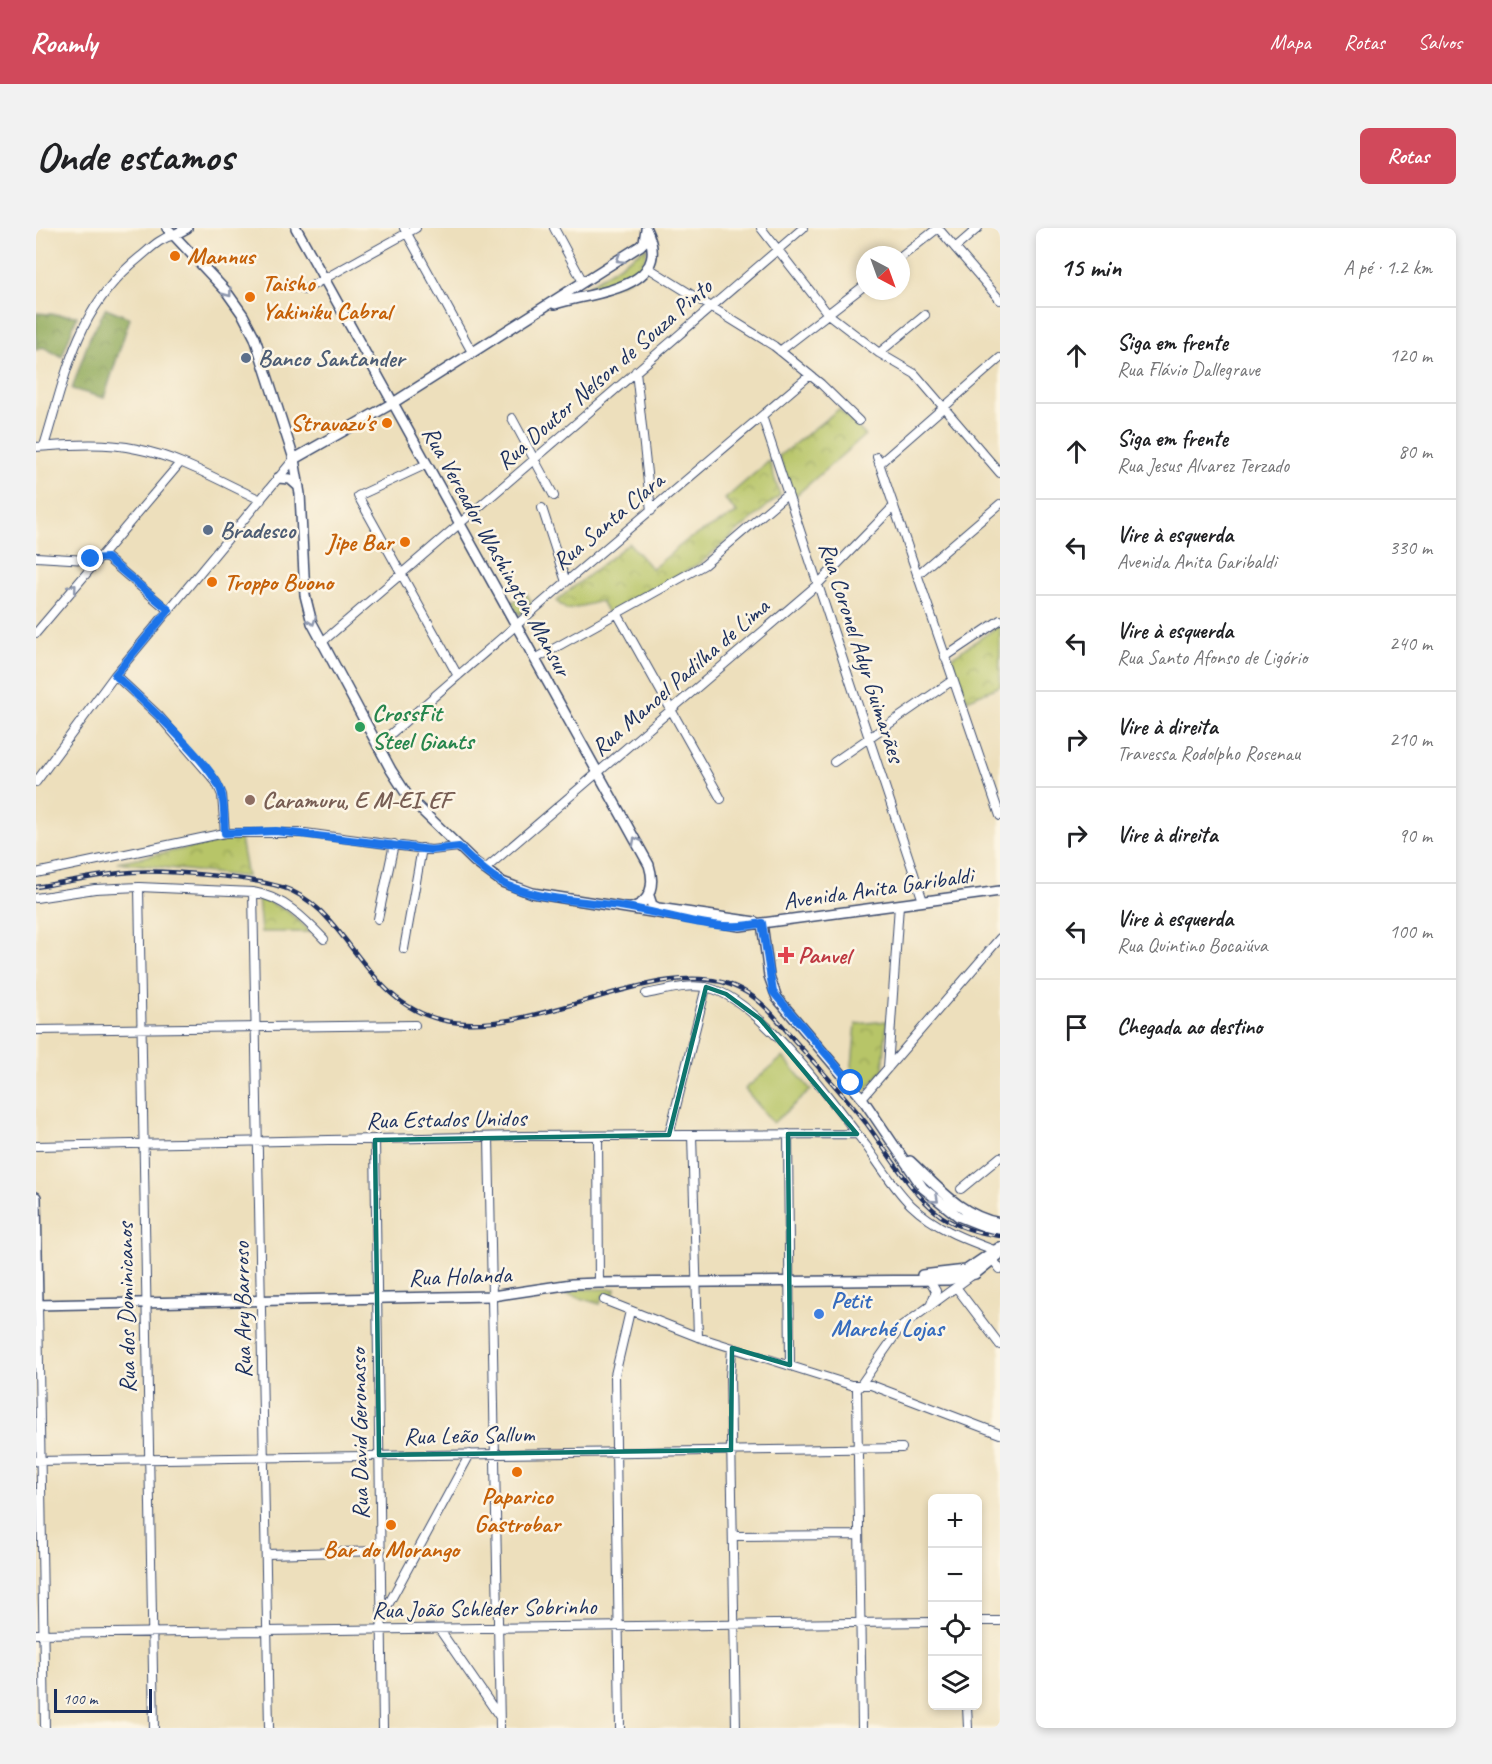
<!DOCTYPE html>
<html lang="pt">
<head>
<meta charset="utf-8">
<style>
  body { margin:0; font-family:Caveat,sans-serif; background:#f2f2f2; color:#202124 }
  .controls { position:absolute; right:18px; bottom:18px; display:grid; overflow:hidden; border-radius:9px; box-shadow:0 3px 9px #0003 }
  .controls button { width:54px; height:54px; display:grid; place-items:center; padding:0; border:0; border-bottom:2px solid #e0e0e0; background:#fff; color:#202124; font:30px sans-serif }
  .compass { position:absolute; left:820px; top:18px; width:54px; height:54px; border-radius:50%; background:#fff; box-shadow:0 3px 9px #0003; rotate:139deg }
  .scale { position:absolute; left:18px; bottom:15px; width:98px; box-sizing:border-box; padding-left:6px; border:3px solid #1b2f5e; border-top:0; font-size:16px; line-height:21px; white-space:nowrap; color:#1b2f5e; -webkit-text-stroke:4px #fcf5e5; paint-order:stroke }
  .stop { position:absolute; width:18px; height:18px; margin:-14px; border:4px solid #1a73e8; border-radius:50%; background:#fff }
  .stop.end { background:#1a73e8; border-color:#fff; box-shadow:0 2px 6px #0008 }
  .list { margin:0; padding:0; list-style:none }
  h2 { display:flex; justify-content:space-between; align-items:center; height:78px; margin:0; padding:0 24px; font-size:26px }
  h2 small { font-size:20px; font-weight:400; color:#757577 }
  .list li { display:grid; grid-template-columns:39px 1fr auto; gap:18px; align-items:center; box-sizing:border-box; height:96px; padding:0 24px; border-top:2px solid #e0e0e0 }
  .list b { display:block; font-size:22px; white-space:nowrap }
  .list p { margin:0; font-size:20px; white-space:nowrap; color:#757577 }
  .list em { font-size:20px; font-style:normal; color:#757577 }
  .icon { flex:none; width:33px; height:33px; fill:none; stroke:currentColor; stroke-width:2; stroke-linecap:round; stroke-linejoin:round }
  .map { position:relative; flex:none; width:964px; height:1500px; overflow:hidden; border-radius:9px }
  header { display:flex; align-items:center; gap:36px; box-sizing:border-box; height:84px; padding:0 30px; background:#d1495b; color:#fff }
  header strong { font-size:28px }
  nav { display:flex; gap:33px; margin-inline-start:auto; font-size:21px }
  .intro { display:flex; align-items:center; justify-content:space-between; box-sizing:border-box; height:144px; padding:0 36px }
  h1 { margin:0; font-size:42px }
  .button { padding:15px 27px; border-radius:9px; background:#d1495b; color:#fff; font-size:21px; font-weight:700 }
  main { display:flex; gap:36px; padding:0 36px }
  aside { flex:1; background:#fff; border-radius:9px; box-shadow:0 3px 9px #0003 }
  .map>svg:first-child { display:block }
  .forest { fill:url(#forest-crowns); stroke:#566c5d; stroke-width:1.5 }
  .park { fill:url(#park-crowns); stroke:#697a62; stroke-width:1.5 }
  .garden { fill:#b7c567; stroke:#697a62; stroke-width:1.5 }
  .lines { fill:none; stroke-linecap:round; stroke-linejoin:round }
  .minor-casing { stroke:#3a496c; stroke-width:10 }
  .major-casing { stroke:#3a496c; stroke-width:12 }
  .minor { stroke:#fff; stroke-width:8 }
  .major { stroke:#fff; stroke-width:9 }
  .rail-casing { stroke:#1b2f5e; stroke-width:4.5 }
  .rail { stroke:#fcf5e5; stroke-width:2; stroke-dasharray:7; stroke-linecap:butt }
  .oneway { stroke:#8d97ae }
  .route { stroke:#1a73e8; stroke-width:8 }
  .marked { fill:none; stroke:#0f766e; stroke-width:4.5; stroke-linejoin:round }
  .food-dot { fill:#e8710a; stroke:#fcf5e5; stroke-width:2 }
  .service-dot { fill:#5c6f8a; stroke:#fcf5e5; stroke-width:2 }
  .leisure-dot { fill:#2e9e5b; stroke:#fcf5e5; stroke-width:2 }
  .education-dot { fill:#8d6e63; stroke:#fcf5e5; stroke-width:2 }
  .health-dot { fill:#e0444e; stroke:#fcf5e5; stroke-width:2 }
  .shop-dot { fill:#3f7fe0; stroke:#fcf5e5; stroke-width:2 }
  .labels { text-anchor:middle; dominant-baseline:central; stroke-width:5; stroke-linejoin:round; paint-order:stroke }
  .food-label { font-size:24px; font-weight:bold; fill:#c56008; stroke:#fcf5e5; text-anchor:start }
  .service-label { font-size:24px; font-weight:bold; fill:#4e5e75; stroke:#fcf5e5; text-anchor:start }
  .street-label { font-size:24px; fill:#1b2f5e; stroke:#fcf5e5 }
  .leisure-label { font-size:24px; font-weight:bold; fill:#27864d; stroke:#fcf5e5; text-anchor:start }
  .education-label { font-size:24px; font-weight:bold; fill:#785e54; stroke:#fcf5e5; text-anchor:start }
  .health-label { font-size:24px; font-weight:bold; fill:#be3a42; stroke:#fcf5e5; text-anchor:start }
  .shop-label { font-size:24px; font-weight:bold; fill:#366cbe; stroke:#fcf5e5; text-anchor:start }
</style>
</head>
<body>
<header>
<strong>Roamly</strong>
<nav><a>Mapa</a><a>Rotas</a><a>Salvos</a></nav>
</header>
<div class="intro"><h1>Onde estamos</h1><a class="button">Rotas</a></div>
<main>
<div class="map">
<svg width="964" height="1500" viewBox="0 0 964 1500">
  <defs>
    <pattern id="forest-crowns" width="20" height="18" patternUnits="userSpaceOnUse" patternTransform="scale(1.5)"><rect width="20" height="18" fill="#91aa5c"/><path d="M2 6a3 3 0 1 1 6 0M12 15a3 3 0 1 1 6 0" fill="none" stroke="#768b4f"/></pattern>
    <pattern id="park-crowns" width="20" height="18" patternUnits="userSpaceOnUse" patternTransform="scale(1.5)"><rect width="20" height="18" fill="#b7c567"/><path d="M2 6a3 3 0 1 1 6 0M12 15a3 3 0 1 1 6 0" fill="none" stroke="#94a058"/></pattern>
  </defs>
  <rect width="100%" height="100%" fill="#fcf5e5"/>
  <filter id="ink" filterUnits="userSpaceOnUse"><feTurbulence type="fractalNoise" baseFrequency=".0167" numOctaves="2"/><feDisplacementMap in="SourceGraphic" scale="12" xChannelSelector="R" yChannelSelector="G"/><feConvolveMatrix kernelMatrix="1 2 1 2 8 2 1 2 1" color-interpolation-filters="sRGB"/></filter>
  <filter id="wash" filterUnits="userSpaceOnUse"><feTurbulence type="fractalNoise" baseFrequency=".008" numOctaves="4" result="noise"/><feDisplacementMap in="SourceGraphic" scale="24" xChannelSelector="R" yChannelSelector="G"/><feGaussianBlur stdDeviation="1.35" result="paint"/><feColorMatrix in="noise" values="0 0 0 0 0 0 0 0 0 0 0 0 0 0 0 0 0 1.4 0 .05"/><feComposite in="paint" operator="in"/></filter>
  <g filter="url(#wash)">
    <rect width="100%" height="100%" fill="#eddfbc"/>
    <path class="forest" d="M70 80 94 90 68 170 36 161 53 111Z
      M0 85 41 88 26 129 7 119 0 122Z"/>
    <path class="park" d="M611 19C608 54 585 56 556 62L553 57Z
      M803 181 829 207 757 270 743 228Z
      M733 233 744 267 666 334 573 387 565 373 531 382 520 373 593 315 616 341 651 312 701 285 689 271Z
      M491 366 496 376 483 387 476 374Z
      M964 397V458L931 472 915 430Z
      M204 610 211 649 81 634Z
      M222 669 251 683 275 704H225Z
      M851 793 847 842 829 863 815 848 820 796Z
      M546 1061H579L577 1071 567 1067 564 1076 523 1064Z"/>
    <path class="garden" d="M747 829 775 862 737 895 709 861Z"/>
  </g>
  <g filter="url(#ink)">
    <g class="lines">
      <g class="minor-casing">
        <path id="minor" d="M368 0 436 124
          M518 0 547 54
          M725 0 792 86 843 125 879 146 964 245
          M919 20 942 0
          M865 29 902 0 964 72
          M611 39 738 118 785 156 823 193
          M268 62 380 0
          M744 123 829 57
          M843 125 889 87
          M600 143 615 283
          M726 188 887 673
          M476 190 518 268
          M8 218C31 144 40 80 104 29 115 20 124 10 138 7
          M0 219C33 217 68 214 101 221 144 229 185 254 225 272
          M841 229 964 588
          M391 236 322 268 422 448
          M843 236 964 130
          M506 280 530 354
          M0 329 51 332 63 329 71 330 133 383
          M881 347 964 276
          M581 385 685 571
          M0 405 144 235
          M285 415 767 0
          M909 429 964 392
          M499 431 668 337 752 265
          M79 447 123 488 180 554 186 567 189 605
          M341 518 530 354 774 147
          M798 534 917 452
          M0 554 79 447 258 231
          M448 642 782 356 858 278
          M0 645 189 605H269L395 622 423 619
          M103 659 118 1500
          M217 664 233 1500
          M0 670 59 661 103 659 217 664C247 669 268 690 288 711
          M342 691 358 616
          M368 721 386 620
          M610 766C630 762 653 755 673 760 724 772 799 877 831 919 845 939 858 960 875 977 899 1000 928 1011 958 1022
          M0 802 379 797
          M852 840 863 677
          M826 870 964 710
          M752 906 754 1137
          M633 907 670 759
          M656 907 662 1109
          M562 908 563 1055
          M453 909 464 1500
          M339 912 347 1500
          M0 918 487 908 821 906
          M925 961 964 929
          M957 1032 964 1041
          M894 1053 900 1063 895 1076
          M920 1059 964 1117
          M568 1072 662 1109 815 1157H835L964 1206
          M2 1077 9 1500
          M696 1120 694 1149 700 1500
          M0 1233 866 1220
          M697 1308 823 1307
          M230 1326 344 1323
          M346 1388 434 1226
          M942 1393H964
          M403 1401 463 1488
          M0 1406 896 1394
          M931 1478 932 1500
          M584 1500 579 1147 594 1083
          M826 1500 821 1162 865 1099 935 1048"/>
      </g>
      <g class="major-casing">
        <path id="major" d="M131 0 190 63 207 87 219 110 258 231 264 266 269 367 276 395 355 542 373 570 439 634 466 654 496 665 704 698 964 663
          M260 0 613 637C619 656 615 675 595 680
          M138 7 151 0
          M519 76C554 64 640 62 610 1
          M258 231 357 175 604 18 608 14 610 1
          M242 250 254 251 263 259
          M613 668 616 677 622 680 719 694
          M726 695 733 748 741 770 826 870 887 960 922 988 950 999 964 1002
          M874 933C902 959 925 988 964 995
          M0 969 2 1077
          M886 1047 930 1042 964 1019
          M0 1077 456 1068 536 1056 563 1055 912 1052 939 1046 964 1026"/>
      </g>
      <use href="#minor" class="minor"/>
      <use href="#major" class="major"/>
      <g class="rail-casing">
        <path id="rail" d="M0 659C32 654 64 646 96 644 130 642 223 649 254 662 269 669 283 680 294 693 329 733 350 779 406 792 499 814 629 719 706 762 728 773 744 795 759 813 783 840 808 867 830 895 853 926 874 964 905 988 923 1000 943 1005 964 1008"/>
      </g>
      <use href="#rail" class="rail"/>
    </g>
    <defs><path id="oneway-chevron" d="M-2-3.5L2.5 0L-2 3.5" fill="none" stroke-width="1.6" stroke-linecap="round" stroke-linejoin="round" transform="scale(1.5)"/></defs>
    <g class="oneway">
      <use href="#oneway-chevron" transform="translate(584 31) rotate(148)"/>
      <use href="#oneway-chevron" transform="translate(192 65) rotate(53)"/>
      <use href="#oneway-chevron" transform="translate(37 360) rotate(-50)"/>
      <use href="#oneway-chevron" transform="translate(276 393) rotate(70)"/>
      <use href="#oneway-chevron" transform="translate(600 613) rotate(-119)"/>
      <use href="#oneway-chevron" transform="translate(899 971) rotate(41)"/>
    </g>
  </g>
  <g class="lines" filter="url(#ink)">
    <path class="route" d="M55 331 71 330 133 382 79 447C104 470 175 534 185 563 189 576 188 591 189 605L240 603 395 622 423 619C438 634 454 649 473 658 508 673 553 673 590 679 633 686 682 706 726 695L737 764 815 855"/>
  </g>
  <path class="marked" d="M670 759 690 766 724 791 821 906H752L754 1137 696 1120 695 1222 343 1227 339 912 633 907Z"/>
  <g class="food-dot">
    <circle cx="139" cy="28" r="6"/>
    <circle cx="214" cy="69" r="6"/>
    <circle cx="351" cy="195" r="6"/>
    <circle cx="369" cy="314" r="6"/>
    <circle cx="176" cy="354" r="6"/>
    <circle cx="481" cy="1244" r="6"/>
    <circle cx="355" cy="1297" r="6"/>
  </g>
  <g class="service-dot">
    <circle cx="210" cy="130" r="6"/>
    <circle cx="172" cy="302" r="6"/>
  </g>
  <circle class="leisure-dot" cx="324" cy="499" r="6"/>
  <circle class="education-dot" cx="214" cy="572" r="6"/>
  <path class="health-dot" d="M747 718h6v6h6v6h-6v6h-6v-6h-6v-6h6z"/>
  <circle class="shop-dot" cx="783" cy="1086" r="6"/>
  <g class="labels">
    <g class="food-label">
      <text x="151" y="28">Mannus</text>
      <text x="226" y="55">Taisho<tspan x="226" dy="28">Yakiniku Cabral</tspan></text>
      <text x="339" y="195" text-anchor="end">Stravazu's</text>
      <text x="357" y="314" text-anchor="end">Jipe Bar</text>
      <text x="188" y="354">Troppo Buono</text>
      <text x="481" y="1268" text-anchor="middle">Paparico<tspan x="481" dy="28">Gastrobar</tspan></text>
      <text x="355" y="1321" text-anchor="middle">Bar do Morango</text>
    </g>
    <g class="service-label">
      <text x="222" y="130">Banco Santander</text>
      <text x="184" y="302">Bradesco</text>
    </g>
    <g class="street-label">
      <text transform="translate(568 146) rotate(-41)">Rua Doutor Nelson de Souza Pinto</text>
      <text transform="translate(572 293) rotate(-40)">Rua Santa Clara</text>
      <text transform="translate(461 323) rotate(61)">Rua Vereador Washington Mansur</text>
      <text transform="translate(826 424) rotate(72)">Rua Coronel Adyr Guimarães</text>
      <text transform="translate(644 449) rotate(-41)">Rua Manoel Padilha de Lima</text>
      <text transform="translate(842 660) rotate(-8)">Avenida Anita Garibaldi</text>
      <text transform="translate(410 891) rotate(-1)">Rua Estados Unidos</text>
      <text transform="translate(424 1048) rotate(-2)">Rua Holanda</text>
      <text transform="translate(90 1080) rotate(-91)">Rua dos Dominicanos</text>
      <text transform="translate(206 1082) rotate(-91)">Rua Ary Barroso</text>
      <text transform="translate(323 1206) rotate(-91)">Rua David Geronasso</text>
      <text transform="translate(433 1207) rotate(-1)">Rua Leão Sallum</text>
      <text transform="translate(448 1380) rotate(-1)">Rua João Schleder Sobrinho</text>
    </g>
    <g class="leisure-label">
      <text x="336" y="485">CrossFit<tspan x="336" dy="28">Steel Giants</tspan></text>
    </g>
    <g class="education-label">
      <text x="226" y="572">Caramuru, E M-EI EF</text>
    </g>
    <g class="health-label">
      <text x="762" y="727">Panvel</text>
    </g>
    <g class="shop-label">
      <text x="795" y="1072">Petit<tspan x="795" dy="28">Marché Lojas</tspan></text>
    </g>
  </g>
</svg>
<div class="controls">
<button>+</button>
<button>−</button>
<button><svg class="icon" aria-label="locate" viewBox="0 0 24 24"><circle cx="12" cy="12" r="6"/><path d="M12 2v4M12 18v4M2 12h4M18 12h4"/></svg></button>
<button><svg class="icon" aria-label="layers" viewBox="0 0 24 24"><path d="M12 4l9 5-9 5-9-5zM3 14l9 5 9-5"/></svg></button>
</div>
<svg class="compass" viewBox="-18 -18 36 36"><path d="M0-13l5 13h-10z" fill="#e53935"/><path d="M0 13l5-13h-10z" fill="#757577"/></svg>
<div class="scale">100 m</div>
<div class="stop" style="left:815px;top:855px"></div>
<div class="stop end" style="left:55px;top:331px"></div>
</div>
<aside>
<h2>15 min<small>A pé · 1.2 km</small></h2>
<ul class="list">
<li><svg class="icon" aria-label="ahead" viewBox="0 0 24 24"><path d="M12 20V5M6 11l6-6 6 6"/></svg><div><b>Siga em frente</b><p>Rua Flávio Dallegrave</p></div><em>120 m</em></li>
<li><svg class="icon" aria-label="ahead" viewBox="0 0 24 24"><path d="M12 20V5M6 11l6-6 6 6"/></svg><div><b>Siga em frente</b><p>Rua Jesus Alvarez Terzado</p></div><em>80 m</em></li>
<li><svg class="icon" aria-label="left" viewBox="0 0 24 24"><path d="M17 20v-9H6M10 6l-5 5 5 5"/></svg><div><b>Vire à esquerda</b><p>Avenida Anita Garibaldi</p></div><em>330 m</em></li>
<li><svg class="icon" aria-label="left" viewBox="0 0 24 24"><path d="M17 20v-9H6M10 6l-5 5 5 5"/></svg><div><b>Vire à esquerda</b><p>Rua Santo Afonso de Ligório</p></div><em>240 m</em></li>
<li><svg class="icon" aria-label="right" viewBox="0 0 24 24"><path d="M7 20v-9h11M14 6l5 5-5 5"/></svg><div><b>Vire à direita</b><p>Travessa Rodolpho Rosenau</p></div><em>210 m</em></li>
<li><svg class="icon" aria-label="right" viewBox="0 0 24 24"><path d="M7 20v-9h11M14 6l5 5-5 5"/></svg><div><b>Vire à direita</b></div><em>90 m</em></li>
<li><svg class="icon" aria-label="left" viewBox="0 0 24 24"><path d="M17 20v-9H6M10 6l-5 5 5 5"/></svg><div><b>Vire à esquerda</b><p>Rua Quintino Bocaiúva</p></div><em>100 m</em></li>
<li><svg class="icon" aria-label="arrive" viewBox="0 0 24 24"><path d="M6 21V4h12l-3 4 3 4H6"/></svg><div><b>Chegada ao destino</b></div></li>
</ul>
</aside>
</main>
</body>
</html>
